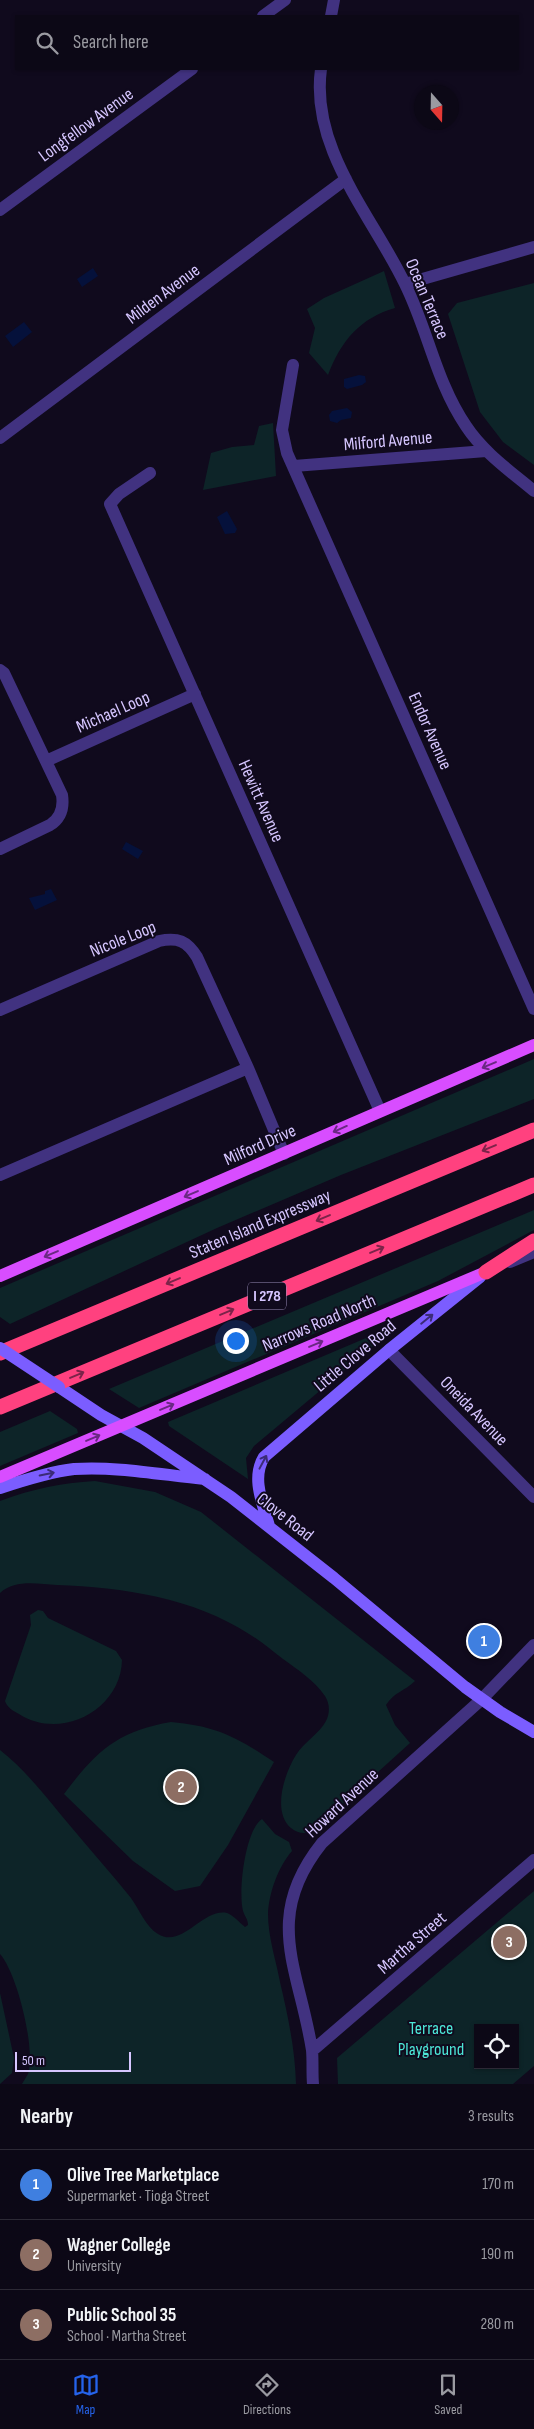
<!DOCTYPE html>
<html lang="en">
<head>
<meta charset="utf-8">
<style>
  body { margin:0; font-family:"Sofia Sans Condensed",sans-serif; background:#1a1623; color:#f1f3f6 }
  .controls { position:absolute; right:15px; bottom:15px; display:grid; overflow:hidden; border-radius:0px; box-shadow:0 1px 4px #0004 }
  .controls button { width:45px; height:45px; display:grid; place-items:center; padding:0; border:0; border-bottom:1px solid #2c2935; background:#0c0816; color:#f1f3f6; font:25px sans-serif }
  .compass { position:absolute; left:414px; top:85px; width:45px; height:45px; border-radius:50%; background:#0c0816; box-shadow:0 1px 4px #0004; rotate:160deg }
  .scale { position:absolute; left:15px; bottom:12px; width:116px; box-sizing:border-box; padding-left:5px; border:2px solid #d6c6ff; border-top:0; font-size:14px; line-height:18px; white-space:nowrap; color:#d6c6ff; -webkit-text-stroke:4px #100a1d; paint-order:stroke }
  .you { position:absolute; left:235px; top:1340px; width:18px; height:18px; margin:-12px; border:4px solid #fff; border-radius:50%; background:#1a73e8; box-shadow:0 0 0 8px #1a73e833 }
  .badge { display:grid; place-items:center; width:32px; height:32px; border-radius:50%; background:#2563eb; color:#fff; font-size:16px; font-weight:700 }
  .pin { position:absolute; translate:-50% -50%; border:2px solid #fff; box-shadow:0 1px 5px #0006 }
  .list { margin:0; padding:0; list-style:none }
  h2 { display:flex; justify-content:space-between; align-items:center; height:65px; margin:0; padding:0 20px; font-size:21px }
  h2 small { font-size:16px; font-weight:400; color:#9a9aa1 }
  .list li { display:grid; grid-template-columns:32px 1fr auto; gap:15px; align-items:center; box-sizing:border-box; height:70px; padding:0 20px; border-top:1px solid #2c2935 }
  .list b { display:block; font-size:19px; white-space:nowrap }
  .list p { margin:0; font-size:16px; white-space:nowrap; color:#9a9aa1 }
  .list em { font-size:16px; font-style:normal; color:#9a9aa1 }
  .icon { flex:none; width:28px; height:28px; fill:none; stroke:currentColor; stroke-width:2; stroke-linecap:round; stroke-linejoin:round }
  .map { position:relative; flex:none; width:534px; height:2084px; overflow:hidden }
  .search { position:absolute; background:#0c0816; box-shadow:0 1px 4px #0004; left:15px; right:15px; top:15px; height:55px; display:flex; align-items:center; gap:12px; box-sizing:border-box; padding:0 18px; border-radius:0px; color:#9a9aa1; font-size:19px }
  .sheet { height:275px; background:#0c0816 }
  nav { display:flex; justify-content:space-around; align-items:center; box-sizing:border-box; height:70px; border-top:1px solid #2c2935; background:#0c0816; font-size:14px; color:#9a9aa1 }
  nav a { display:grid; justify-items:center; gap:2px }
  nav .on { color:#2563eb }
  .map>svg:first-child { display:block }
  .green { fill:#0d2428; fill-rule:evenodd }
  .water { fill:#05113b }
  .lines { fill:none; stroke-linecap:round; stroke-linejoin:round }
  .minor { stroke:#413280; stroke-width:12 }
  .tertiary { stroke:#413280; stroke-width:12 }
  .secondary { stroke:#7b5dff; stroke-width:12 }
  .primary { stroke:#d84dff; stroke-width:12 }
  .motorway { stroke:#ff417f; stroke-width:15 }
  .secondary-bridge { stroke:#7b5dff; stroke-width:12 }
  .oneway { stroke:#6a2883 }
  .oneway2 { stroke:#7c2349 }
  .oneway3 { stroke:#3b2b77 }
  .labels { text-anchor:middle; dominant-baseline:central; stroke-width:4; stroke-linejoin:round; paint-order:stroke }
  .shield { fill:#100a1d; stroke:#9b8ebb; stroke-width:1 }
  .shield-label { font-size:16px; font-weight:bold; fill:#d6c6ff }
  .street-label { font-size:18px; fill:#d6c6ff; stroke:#100a1d }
  .park-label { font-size:18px; fill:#4ce6d7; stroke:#100a1d }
</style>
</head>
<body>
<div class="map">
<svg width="534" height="2084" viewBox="0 0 534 2084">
  <rect width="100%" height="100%" fill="#100a1d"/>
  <path class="green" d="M384 271 395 308C360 318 341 341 328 375L309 353 315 328 307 309 324 298Z
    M534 283V465L503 442 480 412 448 314 457 303Z
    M273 423 276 476 203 490 211 453 232 447 254 445 259 426Z
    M534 1059V1099L341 1175 217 1228 10 1324 0 1317V1288Z
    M534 1210V1230L438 1281 139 1408 109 1389Z
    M392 1327H396L254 1446 246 1458 248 1479 169 1426 168 1422Z
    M50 1411 77 1429 78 1433 0 1466V1432Z
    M95 1481 155 1492 201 1512 415 1681C405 1691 394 1692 386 1705L395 1725 410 1743 313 1831C306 1834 298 1834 291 1828 272 1812 284 1774 296 1755 304 1742 319 1734 326 1721 330 1713 330 1704 325 1696 314 1680 298 1670 283 1659 272 1651 261 1641 249 1634 194 1598 122 1587 57 1585 38 1584 15 1579 0 1593V1501C32 1489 61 1483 95 1481Z
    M38 1610 43 1611 48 1618 116 1651 122 1660C121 1710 61 1741 19 1714 13 1711 7 1707 5 1701L31 1625 30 1615Z
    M171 1722C216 1726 237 1737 274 1762L228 1845 200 1886 175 1891 133 1861 64 1794C96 1751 118 1731 171 1722Z
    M0 1750C28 1772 49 1801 72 1828 91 1851 112 1874 131 1898 139 1909 146 1927 158 1934 182 1949 203 1908 227 1913 233 1915 240 1923 245 1927L248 1925C248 1919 245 1917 243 1911 238 1892 245 1830 262 1819L275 1834 289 1842 292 1851C278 1867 269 1893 268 1914 268 1937 276 1960 280 1982 288 2016 295 2049 296 2084H22C24 2081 26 2077 28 2074 36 2049 17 1973 0 1954Z
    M534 1891V2066L513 2084H338L337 2058ZM478 2028H515V2065H478Z
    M0 1993 14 2058 12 2073 0 2084Z"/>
  <path class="water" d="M93 268 98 276 82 287 77 279Z
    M24 322 32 332 13 347 5 336Z
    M359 375 365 376 366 382 362 385 347 389 344 387V379Z
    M347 408 352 412 351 418 341 420 337 423 330 421 329 415 332 411Z
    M227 511 237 529 235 533 225 534 217 517Z
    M126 842 143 851 138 859 122 849Z
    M51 889 57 900 35 910 29 898 45 894V891Z"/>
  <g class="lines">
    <path class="minor" d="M263 16 285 0
      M331 16 334 0
      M321 69C310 149 373 217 405 284 428 330 436 382 466 426 483 452 510 471 534 491
      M0 210 192 69
      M405 284 534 247
      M293 365 282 430 287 453 534 1009
      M0 438 346 179
      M294 466 486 451
      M150 473 119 494 110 504 380 1111
      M0 670 4 673 62 795C64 808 61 818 50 825L0 849
      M46 761 195 694
      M0 1010 159 941C178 937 187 941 197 957L248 1068 0 1175
      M248 1068 284 1154
      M389 1350 534 1497
      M312 2051 534 1860
      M313 2084C312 2073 313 2061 312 2050 299 1968 262 1918 322 1843L482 1699 534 1645"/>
    <path class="tertiary" d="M510 1262 534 1252"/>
    <path class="secondary" d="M59 1387 101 1415 143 1438 231 1497 334 1578 465 1687 500 1712 534 1732
      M0 1488C24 1480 49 1472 74 1469 116 1466 163 1475 205 1479
      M269 1526C263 1504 251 1478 264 1457L389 1350 480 1277"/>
    <path class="primary" d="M0 1276 534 1045
      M0 1477 486 1272"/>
    <path class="motorway" d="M486 1272 534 1241
      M0 1353 534 1130
      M0 1407 534 1185"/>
    <path class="secondary-bridge" d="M0 1348 59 1387"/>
  </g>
  <defs><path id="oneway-shaft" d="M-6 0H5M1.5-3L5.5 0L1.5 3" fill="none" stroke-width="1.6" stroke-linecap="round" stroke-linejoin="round" transform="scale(1.25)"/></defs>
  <g class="oneway">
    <use href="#oneway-shaft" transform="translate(489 1065) rotate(157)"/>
    <use href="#oneway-shaft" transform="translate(340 1129) rotate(156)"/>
    <use href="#oneway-shaft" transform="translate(191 1194) rotate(157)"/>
    <use href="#oneway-shaft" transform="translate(51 1254) rotate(157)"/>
    <use href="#oneway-shaft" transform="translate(316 1344) rotate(-23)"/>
    <use href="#oneway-shaft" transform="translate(167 1407) rotate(-23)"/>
    <use href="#oneway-shaft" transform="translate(93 1438) rotate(-23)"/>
  </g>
  <g class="oneway2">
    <use href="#oneway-shaft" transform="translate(489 1148) rotate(157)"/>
    <use href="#oneway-shaft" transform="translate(323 1218) rotate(157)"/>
    <use href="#oneway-shaft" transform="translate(377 1250) rotate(-23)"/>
    <use href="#oneway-shaft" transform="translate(173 1281) rotate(157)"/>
    <use href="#oneway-shaft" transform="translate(227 1312) rotate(-23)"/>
    <use href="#oneway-shaft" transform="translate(77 1375) rotate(-23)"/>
  </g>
  <g class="oneway3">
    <use href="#oneway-shaft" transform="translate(427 1319) rotate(-39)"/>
    <use href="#oneway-shaft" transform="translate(263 1462) rotate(-62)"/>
    <use href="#oneway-shaft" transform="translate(47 1474) rotate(-12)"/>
  </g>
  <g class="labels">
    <rect class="shield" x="248" y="1282.5" width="38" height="27" rx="4"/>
    <g class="shield-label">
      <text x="267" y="1296">I 278</text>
    </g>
    <g class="street-label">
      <text transform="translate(86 125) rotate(-36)">Longfellow Avenue</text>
      <text transform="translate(163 294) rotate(-37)">Milden Avenue</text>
      <text transform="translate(427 299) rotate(67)">Ocean Terrace</text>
      <text transform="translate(388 441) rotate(-5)">Milford Avenue</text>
      <text transform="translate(113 712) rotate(-24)">Michael Loop</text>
      <text transform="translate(430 731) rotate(66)">Endor Avenue</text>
      <text transform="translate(261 801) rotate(66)">Hewitt Avenue</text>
      <text transform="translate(123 939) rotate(-22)">Nicole Loop</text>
      <text transform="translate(260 1145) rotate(-24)">Milford Drive</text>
      <text transform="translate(260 1224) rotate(-23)">Staten Island Expressway</text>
      <text transform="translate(319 1323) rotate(-23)">Narrows Road North</text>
      <text transform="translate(355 1356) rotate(-40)">Little Clove Road</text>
      <text transform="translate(474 1411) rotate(46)">Oneida Avenue</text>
      <text transform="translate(285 1517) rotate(38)">Clove Road</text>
      <text transform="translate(342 1803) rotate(-43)">Howard Avenue</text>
      <text transform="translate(412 1943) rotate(-41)">Martha Street</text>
    </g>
    <g class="park-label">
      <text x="431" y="2028">Terrace<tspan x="431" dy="21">Playground</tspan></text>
    </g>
  </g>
</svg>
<div class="controls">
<button><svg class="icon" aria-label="locate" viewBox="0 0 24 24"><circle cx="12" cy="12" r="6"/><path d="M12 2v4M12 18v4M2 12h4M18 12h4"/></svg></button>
</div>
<svg class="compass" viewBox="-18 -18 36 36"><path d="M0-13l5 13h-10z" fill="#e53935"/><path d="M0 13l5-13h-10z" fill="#9a9aa1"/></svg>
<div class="scale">50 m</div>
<div class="you"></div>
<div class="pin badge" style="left:484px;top:1641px;background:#3f7fe0">1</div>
<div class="pin badge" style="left:181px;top:1787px;background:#8d6e63">2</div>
<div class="pin badge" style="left:509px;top:1942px;background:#8d6e63">3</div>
<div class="search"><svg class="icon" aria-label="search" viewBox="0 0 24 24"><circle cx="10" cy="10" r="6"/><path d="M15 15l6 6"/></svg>Search here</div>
</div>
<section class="sheet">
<h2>Nearby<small>3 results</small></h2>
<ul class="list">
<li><span class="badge" style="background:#3f7fe0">1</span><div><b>Olive Tree Marketplace</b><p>Supermarket · Tioga Street</p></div><em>170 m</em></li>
<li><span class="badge" style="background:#8d6e63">2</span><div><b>Wagner College</b><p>University</p></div><em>190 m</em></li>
<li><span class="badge" style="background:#8d6e63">3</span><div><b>Public School 35</b><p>School · Martha Street</p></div><em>280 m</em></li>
</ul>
</section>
<nav>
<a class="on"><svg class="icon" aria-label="map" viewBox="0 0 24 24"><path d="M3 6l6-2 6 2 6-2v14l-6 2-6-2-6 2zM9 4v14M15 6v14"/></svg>Map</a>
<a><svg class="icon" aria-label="directions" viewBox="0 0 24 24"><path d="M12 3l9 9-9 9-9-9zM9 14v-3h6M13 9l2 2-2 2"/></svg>Directions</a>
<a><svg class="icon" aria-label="saved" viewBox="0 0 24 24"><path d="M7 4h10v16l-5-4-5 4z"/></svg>Saved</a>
</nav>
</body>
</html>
